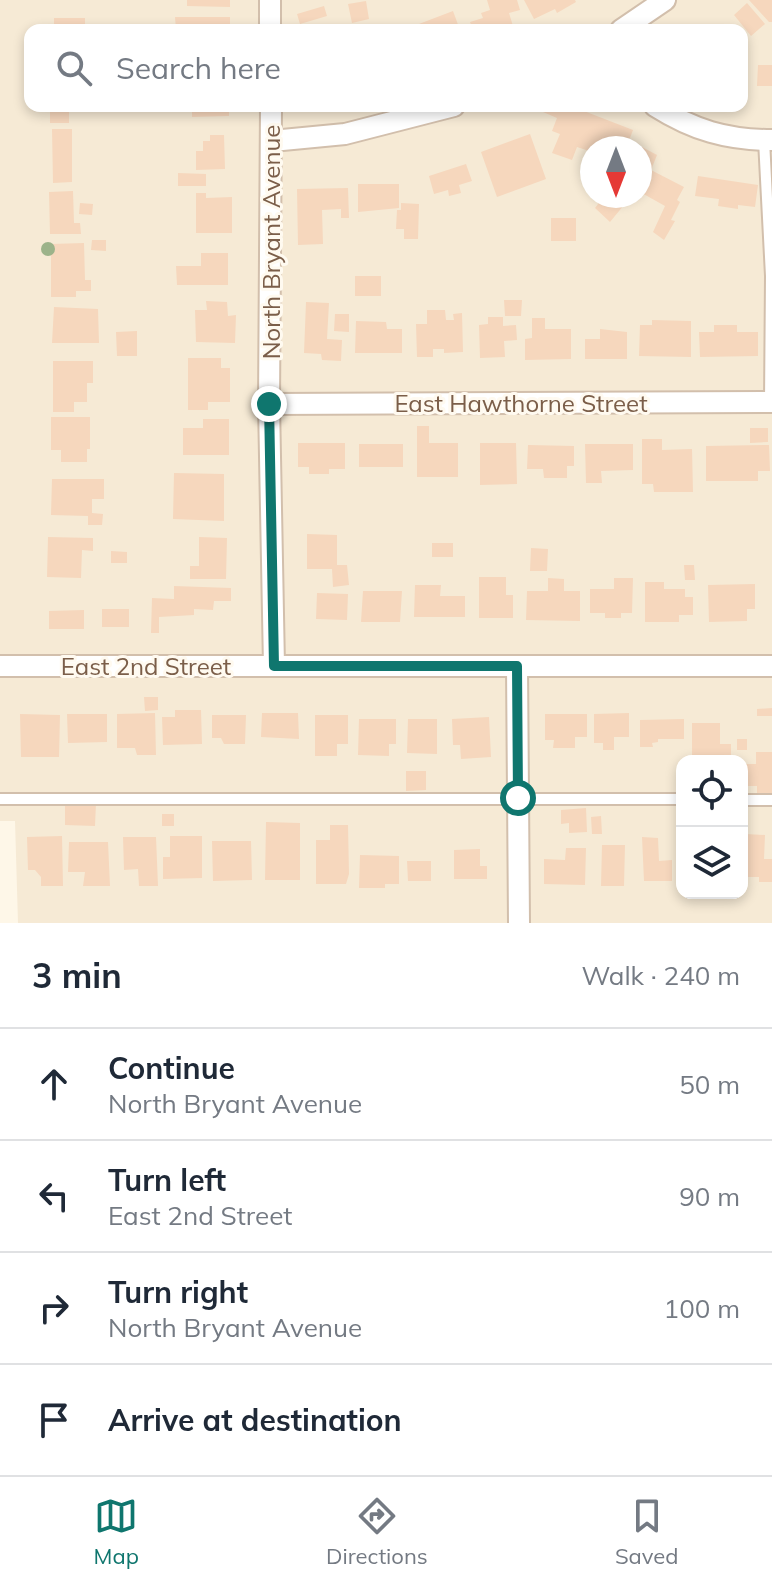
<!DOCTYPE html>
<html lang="en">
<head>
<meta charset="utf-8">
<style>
  body { margin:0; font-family:Mulish,sans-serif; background:#f2f2f3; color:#1f2937 }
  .controls { position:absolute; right:24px; bottom:24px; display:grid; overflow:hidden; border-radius:16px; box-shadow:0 4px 12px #0003 }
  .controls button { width:72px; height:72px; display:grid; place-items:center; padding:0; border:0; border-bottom:2px solid #e0e1e3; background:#fff; color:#1f2937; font:40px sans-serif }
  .compass { position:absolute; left:580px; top:136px; width:72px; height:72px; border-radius:50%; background:#fff; box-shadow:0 4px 12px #0003; rotate:180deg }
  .stop { position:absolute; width:24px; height:24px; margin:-18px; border:6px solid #0f766e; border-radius:50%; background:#fff }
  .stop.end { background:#0f766e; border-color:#fff; box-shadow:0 2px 8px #0008 }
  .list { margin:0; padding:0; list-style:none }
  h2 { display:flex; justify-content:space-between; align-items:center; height:104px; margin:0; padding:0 32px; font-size:34px }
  h2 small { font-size:26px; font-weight:400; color:#747a83 }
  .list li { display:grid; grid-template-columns:52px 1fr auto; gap:24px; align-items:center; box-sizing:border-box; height:112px; padding:0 32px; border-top:2px solid #e0e1e3 }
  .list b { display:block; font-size:30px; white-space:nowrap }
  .list p { margin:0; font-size:26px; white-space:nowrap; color:#747a83 }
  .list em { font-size:26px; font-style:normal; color:#747a83 }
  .icon { flex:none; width:44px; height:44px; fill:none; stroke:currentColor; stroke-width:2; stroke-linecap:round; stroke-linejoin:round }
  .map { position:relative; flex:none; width:772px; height:923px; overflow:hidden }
  .search { position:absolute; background:#fff; box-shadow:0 4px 12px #0003; left:24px; right:24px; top:24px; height:88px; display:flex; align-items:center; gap:20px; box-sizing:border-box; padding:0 28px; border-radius:16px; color:#747a83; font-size:30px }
  .sheet { height:552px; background:#fff }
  nav { display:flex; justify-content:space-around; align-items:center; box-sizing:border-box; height:112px; border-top:2px solid #e0e1e3; background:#fff; font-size:22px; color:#747a83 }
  nav a { display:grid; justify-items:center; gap:4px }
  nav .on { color:#0f766e }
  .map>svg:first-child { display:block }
  .residential { fill:#f6ead5; fill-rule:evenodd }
  .building { fill:#f6d7bd }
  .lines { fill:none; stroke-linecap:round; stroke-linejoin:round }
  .service-casing { stroke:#d2bfac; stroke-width:14 }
  .minor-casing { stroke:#d2bfac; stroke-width:24 }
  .service { stroke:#fff; stroke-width:10 }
  .minor { stroke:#fff; stroke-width:20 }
  .tree { fill:#9cb38a }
  .route { stroke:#0f766e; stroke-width:10 }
  .labels { text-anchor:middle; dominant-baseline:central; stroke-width:6; stroke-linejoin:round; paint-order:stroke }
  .street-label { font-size:24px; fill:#7b5e49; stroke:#fffaf0 }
</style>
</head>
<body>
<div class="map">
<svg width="772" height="923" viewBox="0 0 772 923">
  <rect width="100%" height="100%" fill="#fef7e8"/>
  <path class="residential" d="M0 0H772V923H18L15 821H0ZM30 30H742V106H30ZM592 148H640V196H592ZM682 761H742V893H682Z"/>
  <path class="building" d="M187 0H230V7L187 6Z
    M487 0H517L520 10 509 13 513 26 499 30H473L470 22 483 18 481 13 490 10Z
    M524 0H575L576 2 557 13 555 9 534 19Z
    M749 0H772V22H769Z
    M366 1 369 19 352 23 348 4Z
    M747 3 765 24 751 36 734 15Z
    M324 6 327 16 300 24 297 14Z
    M453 11 460 30H413L411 27Z
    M175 17H230V30H176Z
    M54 18H85V30H54Z
    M758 65H772V86H757Z
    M50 106H69V123H50Z
    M192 106H229V116L192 117Z
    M537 106H571L633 130 626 148H592V152L577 147 572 160 552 153 560 134 552 131 557 118 536 109Z
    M52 129H72V182L53 183Z
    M530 134 546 179 497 197 481 152Z
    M210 135H224L225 169 196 170V151H203V141H210Z
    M642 147 657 155 651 170 684 187 677 200 680 202 671 220 675 221 664 240 653 232 665 206 640 192V152Z
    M466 164 472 181 459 185 461 193 449 196 448 190 434 194 429 176Z
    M178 173 206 174V186H178Z
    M698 176 758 185 755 207 738 205V209L718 206 719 199 695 196Z
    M358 184H399V208L358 212Z
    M348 188 349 218H341V209L322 210 323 244 298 245 297 189Z
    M73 191 74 223H80L81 234H50L49 192Z
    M196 193H206V198L232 197V233H196Z
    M604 196H614L624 205 610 222 595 208Z
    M80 203 93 204 92 215 79 214Z
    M401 203 419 204 418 239H404V229H396L397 210H401Z
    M551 218H576V241H551Z
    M92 240H106V251L91 250Z
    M84 243 85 280H91V291H76V297H51V244Z
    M201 253H228V285H177L176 266H201Z
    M355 276H381V296H355Z
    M504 300H522L521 316H505Z
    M206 301 227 302 228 316 236 315 235 343 196 342 195 310H207Z
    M306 302 329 303 327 339 342 340 341 361 322 360 321 354 304 353Z
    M54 307 98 309 99 343H52Z
    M427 310H445L446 320H454L453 314 462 313 463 352 444 353V349H433V357H417L416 324H427Z
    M335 314H349V332L334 331Z
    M488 317H503V326L516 325 517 340 504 341 505 357 480 358 479 325 488 324Z
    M532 318H545V329H571V359L525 360V339L532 338Z
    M652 320 691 321V357L639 356 640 325H652Z
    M356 321 386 322 387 329H402V353H355Z
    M714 325H737V332H758V356L700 357 699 332H714Z
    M600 329 627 332V359H585V339H600Z
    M137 331V356H117L116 332Z
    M188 358H221V368H230V402H208V410H188Z
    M53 361H93V383H87V402H74V412H53Z
    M51 417H90V449H87V462H61V450H51Z
    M203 419H229V455H183V428H203Z
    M417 426H429V443H458V477H417Z
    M750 428H768V442L750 443Z
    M642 439H662V450L692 449 693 492H654L653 484H642Z
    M298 443H345V469H329V474H309V467H298Z
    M480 443H516L517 484 480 485Z
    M359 444H403V467H359Z
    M585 444H633V470L601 471 602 483H586Z
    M528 445 574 446V466H567V478H544L543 469H527Z
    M769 445 770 471H758V481H706V446Z
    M174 473 224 474V521L173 519Z
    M52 479H104V499H92V513L103 514 102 525H88V516L51 515Z
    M307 534 337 535V565H347L349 585 333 587 332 569H307Z
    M48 537 93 538V551L82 550 81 578 47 577Z
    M199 537 227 538 226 579H190V566H199Z
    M432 543H453V557H432Z
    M531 548 548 549 547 571H530Z
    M111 551 127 552V563H111Z
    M684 565H694L695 580H685Z
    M479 577H506V595H513V618H479Z
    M548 578 564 579V591H580V621L526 620 527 591H548Z
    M614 578H633L632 613H621V618H605V613H590V589H614Z
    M645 582H664V589H685V597H693V615H679V622H645Z
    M755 584V609H747V621L709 622 708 585Z
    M415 585H441L440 596H465V617H414Z
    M174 586 231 588V601H214L213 610 194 609V615L159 617V633H151L152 598 174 599Z
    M363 591H402L400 622H361Z
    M317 593 348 594 347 620 316 619Z
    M102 609H129V627H102Z
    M84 610V629H49V611Z
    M144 697H158V710L145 711Z
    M772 708V716H757V709Z
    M175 710H201L202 744 163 745 162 717H175Z
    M155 713 156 755H137L135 748H117V714Z
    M262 713H298L299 739 261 737Z
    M629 713V737H614V750H603V743H594V714Z
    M20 714 60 715 59 757H21Z
    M67 714H107V742L68 743Z
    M545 714H587V737H575V748H553L554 740H545Z
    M212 715H246L245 744H224L221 738H212Z
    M315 715H348V744H337V756H315Z
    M489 717 491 757 461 759 460 745H453L452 719Z
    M359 719H396V744H389V756L358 755Z
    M408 719H437V754L407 753Z
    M684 719V739H658V742L652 743 653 747H640V720Z
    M692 723H720V744H731V761H719V757H692Z
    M737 739H747V750H737Z
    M756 752H772V793L757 794V786H742V764H756Z
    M406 771H426V790L406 791Z
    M65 803H96L95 826 65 825Z
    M586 808 587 832 569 833V823L561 824V810Z
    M162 814H174V826H162Z
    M601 816 602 834H592L591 817Z
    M266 822 300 823V880H265Z
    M330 825H348L349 874 346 884H316V840H330Z
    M745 834 765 835 764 859H772V882H759V877H742Z
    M62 836 63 886H41V877L35 870H28L27 837Z
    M170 836H202V878L163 879V857H170Z
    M123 837H156L158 886H139L138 869 124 870Z
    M642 837 658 838 659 861 672 860V881H644Z
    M212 841H251L252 880 213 881Z
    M69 842H108L110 886H83L85 872H68Z
    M602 845H625L624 886H601Z
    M566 848H586L585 885 544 884V859L565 860Z
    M480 849V866H487V879H454V850Z
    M360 855 399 856V884H385V888H359Z
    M407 861H431V881H408Z"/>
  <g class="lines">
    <g class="service-casing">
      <path id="service" d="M764 140 771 276 770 402
        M0 799H682
        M742 800H772"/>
    </g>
    <g class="minor-casing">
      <path id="minor" d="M270 0V30
        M621 30 665 0
        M271 106 269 404 274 666
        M655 106C693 130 727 140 772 140
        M272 141 345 134 454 106
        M269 404 772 402
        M0 666H772
        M517 666 519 923"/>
    </g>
    <use href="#service" class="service"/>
    <use href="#minor" class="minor"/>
  </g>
  <circle class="tree" cx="48" cy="249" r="7"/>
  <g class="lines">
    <path class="route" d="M269 404 274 666H517L518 798"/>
  </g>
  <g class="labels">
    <g class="street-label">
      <text transform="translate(271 242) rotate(-90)">North Bryant Avenue</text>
      <text x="521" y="403">East Hawthorne Street</text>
      <text x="146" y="666">East 2nd Street</text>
    </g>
  </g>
</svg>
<div class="controls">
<button><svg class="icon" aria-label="locate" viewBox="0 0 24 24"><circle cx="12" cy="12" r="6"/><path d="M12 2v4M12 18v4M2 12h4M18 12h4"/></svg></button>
<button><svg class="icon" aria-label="layers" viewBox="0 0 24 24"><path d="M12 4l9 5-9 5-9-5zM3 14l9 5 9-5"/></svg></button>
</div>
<svg class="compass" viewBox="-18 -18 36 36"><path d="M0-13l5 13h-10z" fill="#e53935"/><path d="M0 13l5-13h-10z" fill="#747a83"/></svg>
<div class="stop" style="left:518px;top:798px"></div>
<div class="stop end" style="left:269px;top:404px"></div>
<div class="search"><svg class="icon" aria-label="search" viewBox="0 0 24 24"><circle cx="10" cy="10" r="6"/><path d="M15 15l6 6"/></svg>Search here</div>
</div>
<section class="sheet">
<h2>3 min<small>Walk · 240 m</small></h2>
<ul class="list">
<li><svg class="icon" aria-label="ahead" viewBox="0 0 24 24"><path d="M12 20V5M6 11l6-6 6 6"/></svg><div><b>Continue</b><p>North Bryant Avenue</p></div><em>50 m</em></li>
<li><svg class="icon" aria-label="left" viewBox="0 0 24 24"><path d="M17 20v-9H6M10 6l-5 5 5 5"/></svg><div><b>Turn left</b><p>East 2nd Street</p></div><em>90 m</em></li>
<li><svg class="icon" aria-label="right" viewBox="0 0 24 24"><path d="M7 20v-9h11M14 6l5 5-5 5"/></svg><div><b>Turn right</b><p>North Bryant Avenue</p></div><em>100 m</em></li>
<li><svg class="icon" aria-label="arrive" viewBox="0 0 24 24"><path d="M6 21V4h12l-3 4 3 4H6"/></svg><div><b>Arrive at destination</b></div></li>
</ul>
</section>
<nav>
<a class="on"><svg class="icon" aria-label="map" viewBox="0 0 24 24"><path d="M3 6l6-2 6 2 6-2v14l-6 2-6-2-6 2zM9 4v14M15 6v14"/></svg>Map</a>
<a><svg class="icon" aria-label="directions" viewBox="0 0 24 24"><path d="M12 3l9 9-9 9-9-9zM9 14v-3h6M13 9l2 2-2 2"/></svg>Directions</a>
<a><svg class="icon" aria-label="saved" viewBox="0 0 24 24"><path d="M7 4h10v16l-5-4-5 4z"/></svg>Saved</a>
</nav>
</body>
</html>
